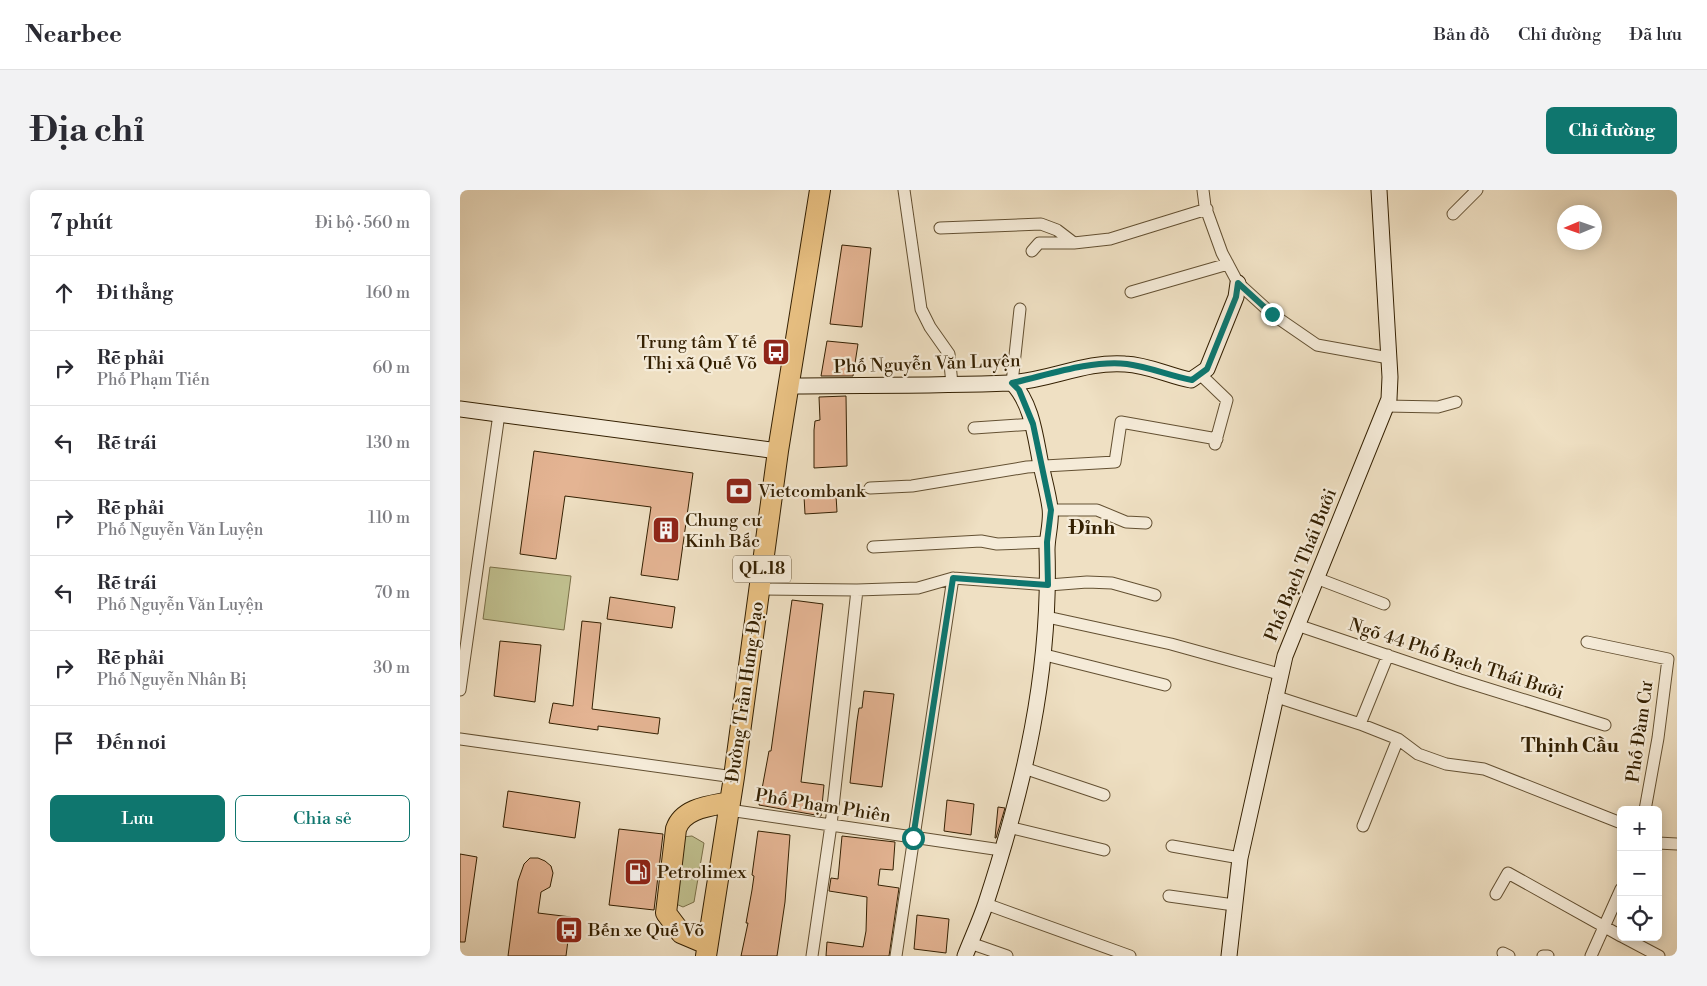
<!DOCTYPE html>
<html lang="vi">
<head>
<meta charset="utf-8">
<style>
  body { margin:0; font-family:"Libre Bodoni",serif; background:#f2f2f3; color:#2b2b33 }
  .controls { position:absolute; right:15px; bottom:15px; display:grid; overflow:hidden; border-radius:8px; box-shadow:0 2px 12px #0003 }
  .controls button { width:45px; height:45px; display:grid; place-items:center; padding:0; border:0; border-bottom:1px solid #e1e1e2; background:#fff; color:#2b2b33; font:25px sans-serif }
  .compass { position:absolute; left:1097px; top:15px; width:45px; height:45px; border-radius:50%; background:#fff; box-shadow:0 2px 12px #0003; rotate:268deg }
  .stop { position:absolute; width:15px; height:15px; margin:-11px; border:4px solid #0f766e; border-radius:50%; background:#fff }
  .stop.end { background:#0f766e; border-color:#fff; box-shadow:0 1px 5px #0008 }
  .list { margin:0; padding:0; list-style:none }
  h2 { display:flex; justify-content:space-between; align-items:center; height:65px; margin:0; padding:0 20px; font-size:21px }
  h2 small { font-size:16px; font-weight:400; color:#7c7c81 }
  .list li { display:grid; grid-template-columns:32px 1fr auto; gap:15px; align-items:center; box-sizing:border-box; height:75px; padding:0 20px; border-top:1px solid #e1e1e2 }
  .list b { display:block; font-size:19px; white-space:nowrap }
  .list p { margin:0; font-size:16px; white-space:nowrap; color:#7c7c81 }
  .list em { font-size:16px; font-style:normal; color:#7c7c81 }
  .actions { display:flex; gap:10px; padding:15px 20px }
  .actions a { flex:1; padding:11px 0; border:1px solid #0f766e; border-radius:8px; text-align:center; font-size:18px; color:#0f766e }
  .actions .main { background:#0f766e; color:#fff }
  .icon { flex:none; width:28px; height:28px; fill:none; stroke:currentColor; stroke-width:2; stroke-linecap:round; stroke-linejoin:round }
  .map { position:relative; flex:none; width:1217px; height:766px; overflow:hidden; border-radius:8px }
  header { display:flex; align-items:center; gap:30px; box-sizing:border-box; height:70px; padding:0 25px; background:#fff; border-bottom:1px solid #e1e1e2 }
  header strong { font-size:24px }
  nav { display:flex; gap:28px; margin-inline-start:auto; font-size:18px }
  .intro { display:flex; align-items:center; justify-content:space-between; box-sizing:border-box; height:120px; padding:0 30px }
  h1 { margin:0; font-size:35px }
  .button { padding:12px 22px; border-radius:8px; background:#0f766e; color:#fff; font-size:18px; font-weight:700 }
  main { display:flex; gap:30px; padding:0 30px }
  aside { flex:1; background:#fff; border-radius:8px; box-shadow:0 2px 12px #0003 }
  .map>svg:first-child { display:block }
  .green { fill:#c0c08f; stroke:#7a7048 }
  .building { fill:#e4b493; stroke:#342002 }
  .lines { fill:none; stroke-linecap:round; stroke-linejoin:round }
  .street-casing { stroke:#635032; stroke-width:13 }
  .secondary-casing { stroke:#342002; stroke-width:17 }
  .highway-casing { stroke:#342002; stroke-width:22 }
  .street { stroke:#f5ebd8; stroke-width:11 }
  .secondary { stroke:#f5ebd8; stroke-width:15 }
  .highway { stroke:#e8c082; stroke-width:20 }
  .route { stroke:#0f766e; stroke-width:6 }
  .labels { text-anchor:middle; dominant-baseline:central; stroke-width:4.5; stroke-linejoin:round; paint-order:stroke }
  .shield { fill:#f5ebd8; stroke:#6e5d42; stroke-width:1 }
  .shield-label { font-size:16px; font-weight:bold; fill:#342002 }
  .poi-label { font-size:18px; fill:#342002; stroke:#f5ebd8; text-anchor:start }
  .street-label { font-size:18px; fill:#342002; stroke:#f5ebd8 }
  .quarter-label { font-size:20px; font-weight:bold; fill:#342002; stroke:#f5ebd8 }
</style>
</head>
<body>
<header>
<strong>Nearbee</strong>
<nav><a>Bản đồ</a><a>Chỉ đường</a><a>Đã lưu</a></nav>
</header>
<div class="intro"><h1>Địa chỉ</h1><a class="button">Chỉ đường</a></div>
<main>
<aside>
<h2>7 phút<small>Đi bộ · 560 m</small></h2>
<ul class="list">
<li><svg class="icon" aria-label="ahead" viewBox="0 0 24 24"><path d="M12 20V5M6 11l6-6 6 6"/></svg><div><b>Đi thẳng</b></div><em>160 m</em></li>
<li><svg class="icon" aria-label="right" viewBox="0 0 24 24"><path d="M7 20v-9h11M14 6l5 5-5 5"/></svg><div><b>Rẽ phải</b><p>Phố Phạm Tiến</p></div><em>60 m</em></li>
<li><svg class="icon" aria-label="left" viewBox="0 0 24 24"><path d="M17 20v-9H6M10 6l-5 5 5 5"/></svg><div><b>Rẽ trái</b></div><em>130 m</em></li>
<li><svg class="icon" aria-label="right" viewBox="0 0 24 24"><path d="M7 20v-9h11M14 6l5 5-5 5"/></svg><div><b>Rẽ phải</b><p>Phố Nguyễn Văn Luyện</p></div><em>110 m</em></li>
<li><svg class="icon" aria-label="left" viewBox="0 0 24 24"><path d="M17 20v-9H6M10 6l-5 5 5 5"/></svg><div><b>Rẽ trái</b><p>Phố Nguyễn Văn Luyện</p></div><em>70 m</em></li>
<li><svg class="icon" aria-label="right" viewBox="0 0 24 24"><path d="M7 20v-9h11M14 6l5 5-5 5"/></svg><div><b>Rẽ phải</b><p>Phố Nguyễn Nhân Bị</p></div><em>30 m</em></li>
<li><svg class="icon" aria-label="arrive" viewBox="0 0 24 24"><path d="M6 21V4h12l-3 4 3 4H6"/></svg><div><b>Đến nơi</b></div></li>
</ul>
<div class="actions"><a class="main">Lưu</a><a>Chia sẻ</a></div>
</aside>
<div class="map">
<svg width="1217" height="766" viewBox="0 0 1217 766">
  <rect width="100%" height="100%" fill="#efe0c3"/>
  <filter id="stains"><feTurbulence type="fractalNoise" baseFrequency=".004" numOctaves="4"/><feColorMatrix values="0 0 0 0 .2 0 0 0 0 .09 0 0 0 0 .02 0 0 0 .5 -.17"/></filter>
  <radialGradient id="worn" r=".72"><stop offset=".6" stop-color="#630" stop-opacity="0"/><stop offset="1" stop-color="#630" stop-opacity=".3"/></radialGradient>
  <path class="green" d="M30 377 111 386 104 440 23 429Z
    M232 646 244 653 234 712 223 717 216 714 222 647Z"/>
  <path class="building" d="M382 55 411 58 402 137 370 134Z
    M367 151 398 154 393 186H361Z
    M386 206 387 276 354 278V240L355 231 360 230 359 207Z
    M74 261 233 283 218 390 181 385 191 317 105 306 96 369 60 364Z
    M376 305 377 322 345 324 344 306Z
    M150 407 215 417 212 438 147 429Z
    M332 410 363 414 341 592 364 595 361 626 299 615 309 561H311Z
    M122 431 141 433 132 519 200 528 198 544 138 536V540L89 533 93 513 113 516Z
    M40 451 81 455 75 512 34 506Z
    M404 501 434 504 422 597 390 593 397 531 399 518H402Z
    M48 601 120 612 115 648 43 637Z
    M487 610 514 614 511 645 484 641Z
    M538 617 545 618 536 648H535Z
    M159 639 203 644 194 720 149 715Z
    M298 641 330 645 325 712 317 766H281L288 733H286L292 700 294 686 292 685Z
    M382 646 435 652 433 680 420 679 418 695 439 698 429 766H366L367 752 403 757 406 741 407 707 369 701 371 688 378 689Z
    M0 664 17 667 5 752H0Z
    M70 668H78L85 671 91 676 93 683 90 697 81 702 78 723 111 727 106 766H48L58 691 64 674Z
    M457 725 489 729 486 763 454 759Z"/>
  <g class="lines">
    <g class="street-casing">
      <path id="street" d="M444 0 461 119 470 137 489 164 492 194
        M743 0 745 16 762 63 778 93 812 124 857 155 929 168
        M993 24 1017 0
        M480 38 581 34 597 40 614 53 650 49 747 19
        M572 61 579 53H614
        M671 102 768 74
        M741 185 767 210 755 254
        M552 193 560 119
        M926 216 978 217 996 212
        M514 238 573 234
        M410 298 452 296 567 277 655 272 661 232 757 249
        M591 320H637L666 332 686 333
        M413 357 521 351 537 354 587 352
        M856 388 924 414
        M299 399 397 400 458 398 493 388 589 395 627 392 652 393 695 405
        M587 427 711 454 819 484
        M837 435 1000 490 1145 535
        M1127 452 1208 469 1198 548 1185 620
        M585 465 705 495
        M0 500 39 224
        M814 506 900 534 938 549 958 564 986 574 1024 579 1161 633
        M900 534 928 465
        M0 549 274 587
        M564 578 644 605
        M269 620 541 660
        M903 636 938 549
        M548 637 644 660
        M1198 653 1217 654
        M712 656 780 668
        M1036 704 1048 683 1161 746
        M709 706 774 715
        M526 714 670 766
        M1163 747 1199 766
        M510 753 547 766
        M1043 763 1049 766
        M352 766 371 635 397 400
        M436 766 493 388
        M1083 766H1088
        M1131 766 1161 699"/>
    </g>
    <g class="secondary-casing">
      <path id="secondary" d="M329 196C402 195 476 196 549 193 589 191 625 171 665 174 689 175 709 186 731 190L747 179 776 107 778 93
        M0 219 318 261
        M505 766C512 748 520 731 526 713 564 597 591 482 587 360 587 346 592 331 590 318 588 302 583 286 580 270 575 244 571 212 552 193
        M769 766 780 668 825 466 929 209 930 187 919 0"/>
    </g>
    <g class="highway-casing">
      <path id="highway" d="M247 754 221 743 206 723 216 639C223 618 250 616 270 612
        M246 766 274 587 318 261 360 0"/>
    </g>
    <use href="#street" class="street"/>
    <use href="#secondary" class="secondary"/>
    <use href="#highway" class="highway"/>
  </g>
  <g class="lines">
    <path class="route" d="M453 648 493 388 588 395 587 352 591 320 573 234 559 200 552 193C588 185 630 170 667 174 690 177 710 186 732 190L747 179 776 107 778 93 812 124"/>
  </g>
  <defs>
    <g id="bus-square" transform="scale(1.4375)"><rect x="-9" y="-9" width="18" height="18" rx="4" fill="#8f2418" stroke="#f5ebd8"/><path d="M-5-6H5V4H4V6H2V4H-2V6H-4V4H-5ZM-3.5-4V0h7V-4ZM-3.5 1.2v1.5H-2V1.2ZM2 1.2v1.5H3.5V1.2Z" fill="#fff"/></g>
    <g id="bank-square" transform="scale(1.4375)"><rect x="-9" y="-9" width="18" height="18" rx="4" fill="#8f2418" stroke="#f5ebd8"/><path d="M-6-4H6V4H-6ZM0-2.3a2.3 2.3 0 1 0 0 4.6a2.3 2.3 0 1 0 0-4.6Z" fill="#fff"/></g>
    <g id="building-square" transform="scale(1.4375)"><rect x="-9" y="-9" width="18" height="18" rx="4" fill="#8f2418" stroke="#f5ebd8"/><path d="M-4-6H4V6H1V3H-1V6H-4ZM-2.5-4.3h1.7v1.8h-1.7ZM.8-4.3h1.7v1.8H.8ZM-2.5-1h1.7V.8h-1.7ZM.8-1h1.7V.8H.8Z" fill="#fff"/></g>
    <g id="fuel-square" transform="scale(1.4375)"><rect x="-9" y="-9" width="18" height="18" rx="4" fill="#8f2418" stroke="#f5ebd8"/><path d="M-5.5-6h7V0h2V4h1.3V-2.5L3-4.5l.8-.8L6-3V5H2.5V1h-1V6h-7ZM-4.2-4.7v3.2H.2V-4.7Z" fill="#fff"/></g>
  </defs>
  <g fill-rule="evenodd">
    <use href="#bus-square" x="316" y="162"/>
    <use href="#bank-square" x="279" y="301"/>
    <use href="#building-square" x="206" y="340"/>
    <use href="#fuel-square" x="178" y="682"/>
    <use href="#bus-square" x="109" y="740"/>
  </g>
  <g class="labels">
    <rect class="shield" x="273" y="365.5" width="58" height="27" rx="4"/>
    <g class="shield-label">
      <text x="302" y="379">QL.18</text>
    </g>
    <g class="poi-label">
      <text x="297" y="152" text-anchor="end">Trung tâm Y tế<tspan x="297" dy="21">Thị xã Quế Võ</tspan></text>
      <text x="298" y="301">Vietcombank</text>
      <text x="225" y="330">Chung cư<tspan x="225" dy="21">Kinh Bắc</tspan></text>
      <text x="197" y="682">Petrolimex</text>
      <text x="128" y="740">Bến xe Quế Võ</text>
    </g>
    <g class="street-label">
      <text transform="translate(467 174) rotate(-2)">Phố Nguyễn Văn Luyện</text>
      <text transform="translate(841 375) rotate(-68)">Phố Bạch Thái Bưởi</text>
      <text transform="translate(996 469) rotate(18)">Ngõ 44 Phố Bạch Thái Bưởi</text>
      <text transform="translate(285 502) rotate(-82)">Đường Trần Hưng Đạo</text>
      <text transform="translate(1180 542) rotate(-82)">Phố Đàm Cư</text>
      <text transform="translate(363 616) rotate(9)">Phố Phạm Phiên</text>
    </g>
    <g class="quarter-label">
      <text x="632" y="338">Đỉnh</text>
      <text x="1110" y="556">Thịnh Cầu</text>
    </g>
  </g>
  <rect width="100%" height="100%" filter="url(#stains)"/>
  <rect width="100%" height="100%" fill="url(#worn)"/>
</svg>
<div class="controls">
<button>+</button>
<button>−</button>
<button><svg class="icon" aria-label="locate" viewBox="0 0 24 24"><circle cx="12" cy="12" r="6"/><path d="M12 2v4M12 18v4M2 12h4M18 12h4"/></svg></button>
</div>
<svg class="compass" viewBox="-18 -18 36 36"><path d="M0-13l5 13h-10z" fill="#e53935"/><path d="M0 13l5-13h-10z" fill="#7c7c81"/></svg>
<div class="stop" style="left:453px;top:648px"></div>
<div class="stop end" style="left:812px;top:124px"></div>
</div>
</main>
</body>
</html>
